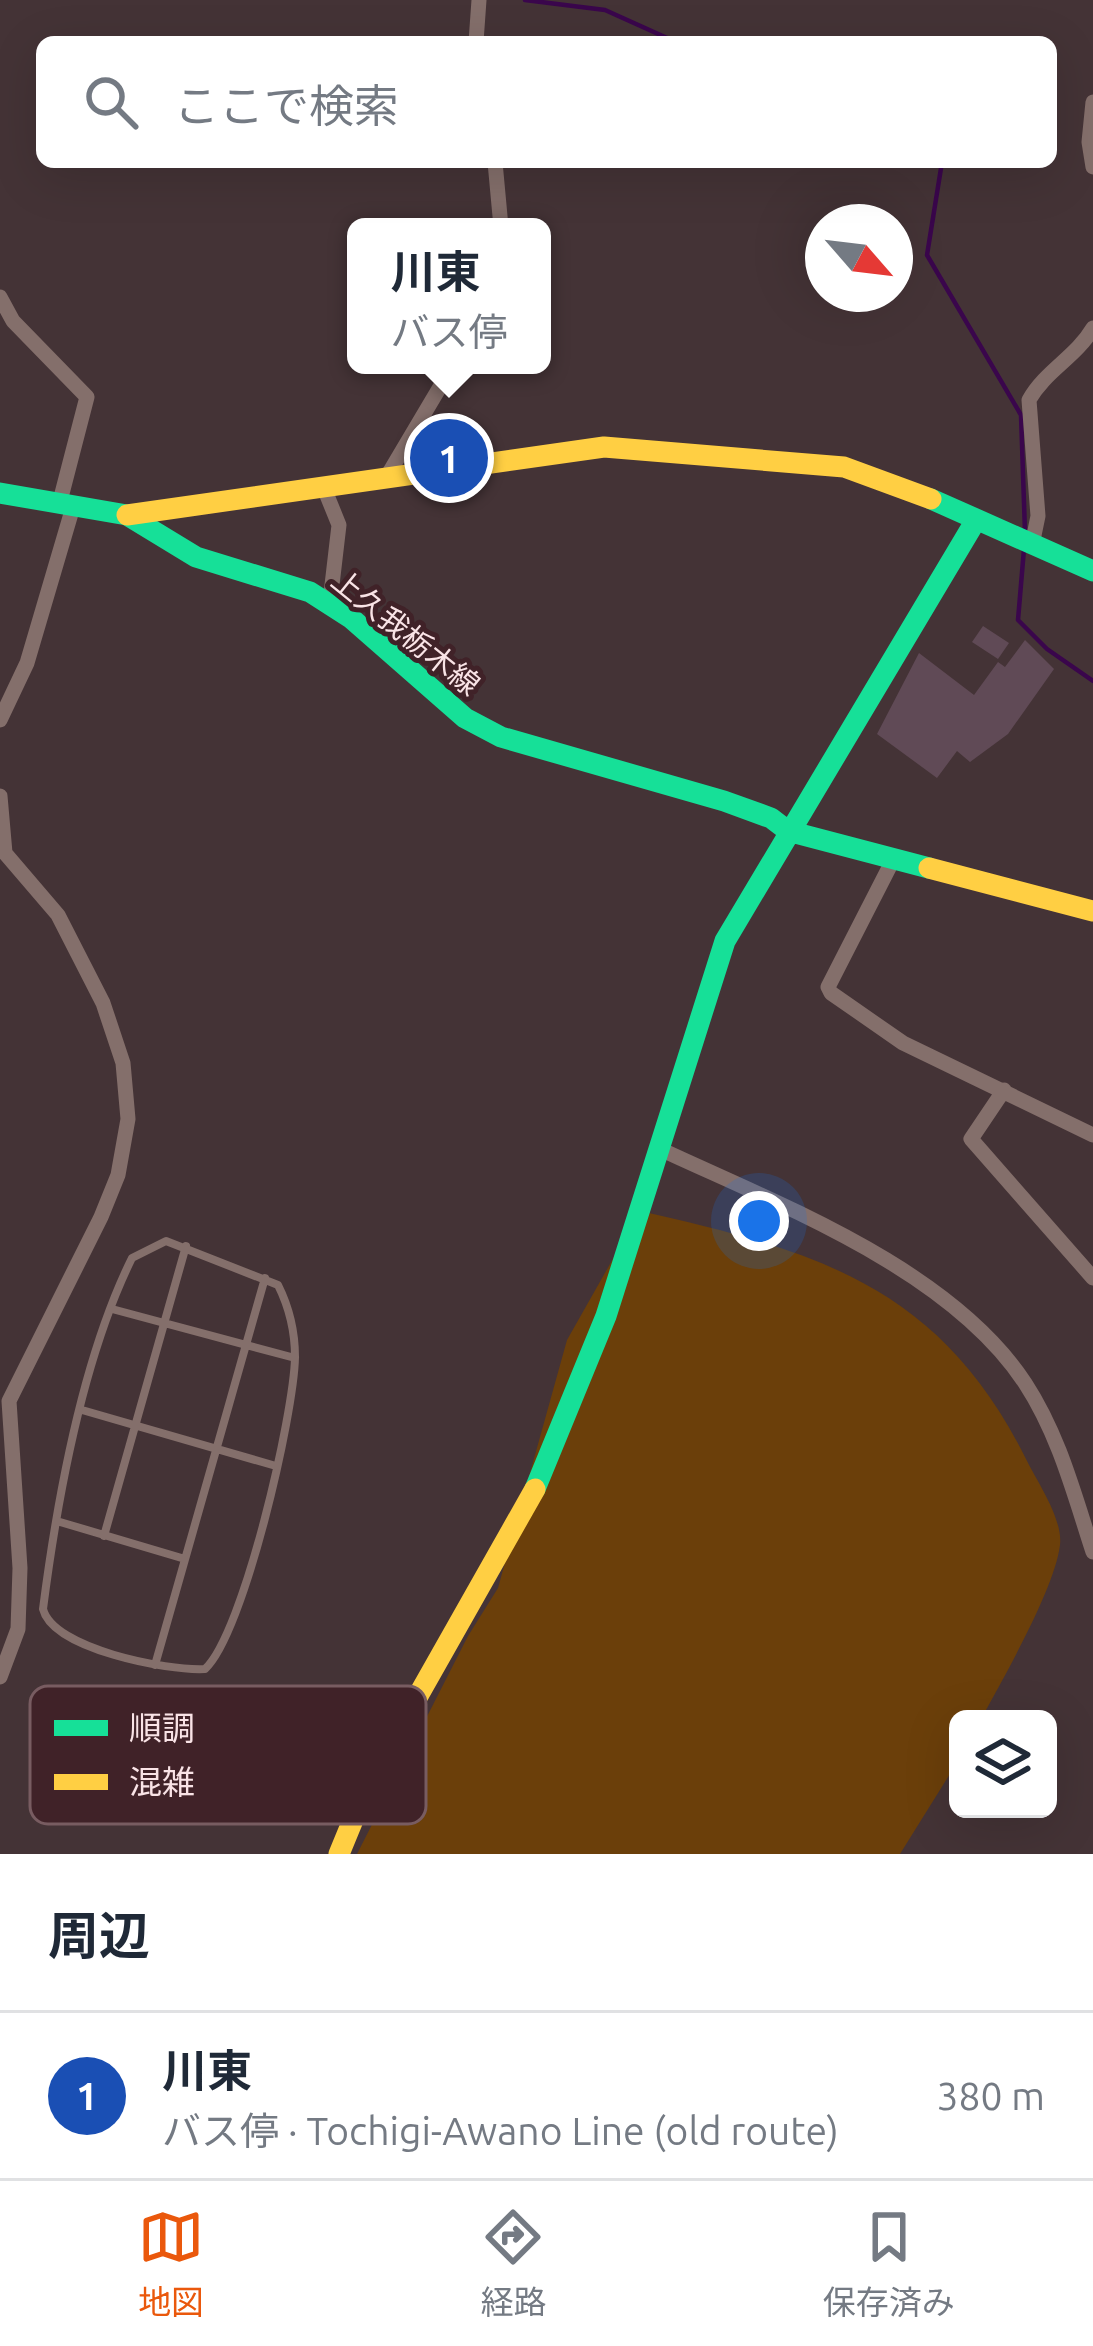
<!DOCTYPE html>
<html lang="ja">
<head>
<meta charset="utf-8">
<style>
  body { margin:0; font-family:Ubuntu,"Noto Sans JP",sans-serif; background:#f2f2f3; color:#1f2937 }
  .controls { position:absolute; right:36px; bottom:36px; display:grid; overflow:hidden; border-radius:18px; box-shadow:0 12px 48px #0002 }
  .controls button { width:108px; height:108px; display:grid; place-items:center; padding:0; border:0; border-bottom:3px solid #e0e1e3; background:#fff; color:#1f2937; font:60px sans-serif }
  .compass { position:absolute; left:805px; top:204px; width:108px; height:108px; border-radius:50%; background:#fff; box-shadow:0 12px 48px #0002; rotate:118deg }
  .you { position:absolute; left:759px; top:1221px; width:42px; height:42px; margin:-30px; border:9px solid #fff; border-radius:50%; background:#1a73e8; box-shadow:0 0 0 18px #1a73e833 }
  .badge { display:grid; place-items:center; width:78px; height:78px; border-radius:50%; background:#ea580c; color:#fff; font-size:39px; font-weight:700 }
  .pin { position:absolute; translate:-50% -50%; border:6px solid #fff; box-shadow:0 3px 12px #0006 }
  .popup { position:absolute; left:347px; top:218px; width:204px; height:156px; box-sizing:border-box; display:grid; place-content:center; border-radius:18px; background:#fff; filter:drop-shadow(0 3px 9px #0005); font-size:39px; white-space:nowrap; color:#747a83 }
  .popup b { font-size:45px; color:#1f2937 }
  .popup::after { content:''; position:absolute; left:50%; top:100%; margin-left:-24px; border:24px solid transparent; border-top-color:#fff }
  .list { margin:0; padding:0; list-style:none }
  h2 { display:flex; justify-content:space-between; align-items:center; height:156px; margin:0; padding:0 48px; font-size:51px }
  h2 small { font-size:39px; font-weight:400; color:#747a83 }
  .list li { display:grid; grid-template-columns:78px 1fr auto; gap:36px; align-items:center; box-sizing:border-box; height:168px; padding:0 48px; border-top:3px solid #e0e1e3 }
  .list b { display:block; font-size:45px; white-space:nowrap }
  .list p { margin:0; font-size:39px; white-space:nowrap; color:#747a83 }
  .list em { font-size:39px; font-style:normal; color:#747a83 }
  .icon { flex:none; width:66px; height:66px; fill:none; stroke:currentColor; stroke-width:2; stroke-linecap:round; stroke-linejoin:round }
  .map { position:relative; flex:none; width:1093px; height:1854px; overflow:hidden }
  .search { position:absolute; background:#fff; box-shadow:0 12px 48px #0002; left:36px; right:36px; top:36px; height:132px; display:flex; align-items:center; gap:30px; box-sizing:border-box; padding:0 42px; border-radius:18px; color:#747a83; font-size:45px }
  .sheet { height:324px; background:#fff }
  nav { display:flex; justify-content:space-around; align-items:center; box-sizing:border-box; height:168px; border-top:3px solid #e0e1e3; background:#fff; font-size:33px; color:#747a83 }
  nav a { display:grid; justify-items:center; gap:6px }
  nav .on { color:#ea580c }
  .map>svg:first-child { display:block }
  .green { fill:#6b3f0a }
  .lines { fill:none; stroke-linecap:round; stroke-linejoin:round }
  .stream { stroke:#3a064c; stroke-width:4.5 }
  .building { fill:#604a56 }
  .lane { stroke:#846f6b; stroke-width:8 }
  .street { stroke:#846f6b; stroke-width:15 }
  .fast { stroke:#16e098; stroke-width:21 }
  .slow { stroke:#ffcf43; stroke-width:21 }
  .labels { text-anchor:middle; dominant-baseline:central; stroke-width:10; stroke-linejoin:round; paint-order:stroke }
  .street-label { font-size:30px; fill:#f9e3e6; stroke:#402228 }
  .key { fill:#402228; stroke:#785c61; stroke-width:3 }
  .key-label { font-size:33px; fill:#f9e3e6 }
</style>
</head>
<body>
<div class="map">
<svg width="1093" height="1854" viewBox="0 0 1093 1854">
  <rect width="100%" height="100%" fill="#443336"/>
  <path class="green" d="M640 1211C817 1251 941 1286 1027 1461 1038 1483 1063 1519 1060 1545 1055 1588 1003 1679 981 1719H958V1761L900 1854H357L468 1636 498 1588 567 1340Z"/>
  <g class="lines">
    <path class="stream" d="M525 0 605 10 676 42
      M942 162 927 255 1021 415 1025 532
      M1024 549 1018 620 1047 649 1093 681"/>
  </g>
  <path class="building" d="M983 626 1009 643 998 659 972 642Z
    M1025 640 1054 669 1008 734 970 762 957 751 937 778 877 734 919 653 974 695 998 662 1005 667Z"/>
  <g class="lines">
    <path class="lane" d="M166 1241 278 1285C289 1307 295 1331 295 1357 294 1414 244 1633 205 1669 167 1671 53 1649 43 1609 57 1500 83 1357 132 1258Z
      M112 1309 295 1358
      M82 1410 276 1466
      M60 1522 185 1559
      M104 1536 186 1246
      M155 1665 265 1278"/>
    <path class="street" d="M476 42 479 0
      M1093 102 1089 142 1093 167
      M495 162 501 227
      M0 297 13 321 87 397 59 505
      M386 478 453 365
      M324 488 339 525 330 602
      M1032 545 1038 516 1029 400C1045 371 1076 357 1093 328
      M0 720 27 663 73 507
      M0 796 5 853 58 915 103 1003 123 1063 128 1119 118 1175 101 1217 9 1401 20 1568 18 1629 0 1677
      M893 860 828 987 831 993 903 1043 1093 1135
      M1004 1090 971 1139 1093 1278
      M660 1149C780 1205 950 1269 1025 1383 1059 1435 1074 1494 1093 1552"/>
    <path class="fast" d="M0 493 127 515 196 557 310 592 352 619 465 718 501 737 724 801 771 818 788 831 929 868
      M931 499 1093 571
      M535 1489 606 1316 725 941 976 520"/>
    <path class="slow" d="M127 515 604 447 844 467 931 499
      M929 868 1093 911
      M339 1854 367 1786 535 1489"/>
  </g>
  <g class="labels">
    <g class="street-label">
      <text transform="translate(406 632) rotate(39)">上久我栃木線</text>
    </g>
  </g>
  <rect x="30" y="1686" width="396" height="138" rx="18" class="key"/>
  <rect x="54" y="1720" width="54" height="16" fill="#16e098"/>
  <rect x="54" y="1774" width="54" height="16" fill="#ffcf43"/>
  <g class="key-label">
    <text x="129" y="1740">順調</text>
    <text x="129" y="1794">混雑</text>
  </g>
</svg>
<div class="controls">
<button><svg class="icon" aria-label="layers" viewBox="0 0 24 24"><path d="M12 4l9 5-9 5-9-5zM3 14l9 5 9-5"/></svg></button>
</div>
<svg class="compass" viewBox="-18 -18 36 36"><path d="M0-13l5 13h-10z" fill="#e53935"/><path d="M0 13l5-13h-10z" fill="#747a83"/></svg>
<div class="you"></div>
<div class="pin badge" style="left:449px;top:458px;background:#1a4fb4">1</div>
<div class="popup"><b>川東</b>バス停</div>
<div class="search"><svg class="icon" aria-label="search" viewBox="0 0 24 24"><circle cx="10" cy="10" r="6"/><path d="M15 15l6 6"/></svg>ここで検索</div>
</div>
<section class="sheet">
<h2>周辺<small></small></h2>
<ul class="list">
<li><span class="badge" style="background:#1a4fb4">1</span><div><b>川東</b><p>バス停 · Tochigi-Awano Line (old route)</p></div><em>380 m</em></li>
</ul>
</section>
<nav>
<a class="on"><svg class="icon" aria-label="map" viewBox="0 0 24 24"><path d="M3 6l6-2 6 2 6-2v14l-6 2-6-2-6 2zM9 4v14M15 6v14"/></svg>地図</a>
<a><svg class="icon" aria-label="directions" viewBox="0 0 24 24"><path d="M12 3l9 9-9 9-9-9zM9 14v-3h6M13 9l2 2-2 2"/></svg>経路</a>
<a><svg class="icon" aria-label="saved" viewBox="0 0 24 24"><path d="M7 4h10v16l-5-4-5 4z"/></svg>保存済み</a>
</nav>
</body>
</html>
